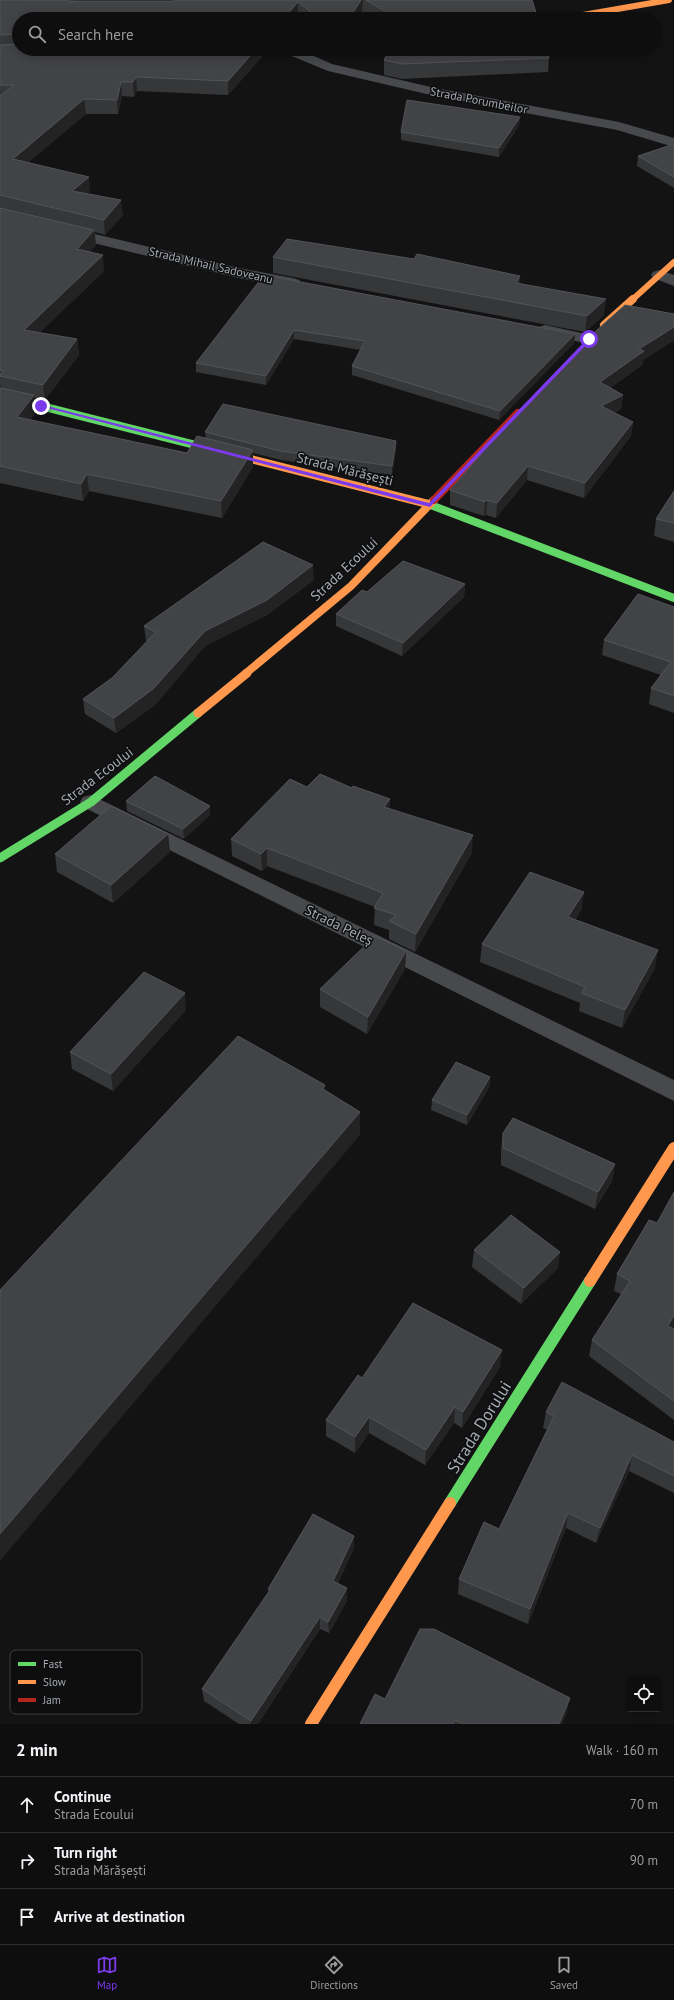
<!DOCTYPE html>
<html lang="en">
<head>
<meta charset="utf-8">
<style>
  body { margin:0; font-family:"PT Sans",sans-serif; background:#171718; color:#f1f3f6 }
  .controls { position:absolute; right:12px; bottom:12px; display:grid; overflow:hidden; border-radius:4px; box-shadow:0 2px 10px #0003 }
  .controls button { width:36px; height:36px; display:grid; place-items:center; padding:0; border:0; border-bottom:1px solid #2e2e2f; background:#0e0e0f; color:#f1f3f6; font:20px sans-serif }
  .stop { position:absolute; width:12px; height:12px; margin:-9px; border:3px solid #7c3aed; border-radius:50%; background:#fff }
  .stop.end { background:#7c3aed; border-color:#fff; box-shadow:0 1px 4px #0008 }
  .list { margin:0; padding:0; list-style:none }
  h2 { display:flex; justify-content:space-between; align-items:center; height:52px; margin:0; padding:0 16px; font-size:17px }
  h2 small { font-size:13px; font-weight:400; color:#9b9c9e }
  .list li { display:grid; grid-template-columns:26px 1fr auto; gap:12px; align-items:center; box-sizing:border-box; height:56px; padding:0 16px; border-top:1px solid #2e2e2f }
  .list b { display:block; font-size:15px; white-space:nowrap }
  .list p { margin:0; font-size:13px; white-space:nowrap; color:#9b9c9e }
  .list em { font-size:13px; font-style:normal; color:#9b9c9e }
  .icon { flex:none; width:22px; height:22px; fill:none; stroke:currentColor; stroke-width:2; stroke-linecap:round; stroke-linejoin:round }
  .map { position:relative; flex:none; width:674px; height:1724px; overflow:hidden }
  .search { position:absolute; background:#0e0e0f; box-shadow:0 2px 10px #0003; left:12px; right:12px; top:12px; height:44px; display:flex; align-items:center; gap:10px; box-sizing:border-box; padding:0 14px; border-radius:22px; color:#9b9c9e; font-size:15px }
  .sheet { height:220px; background:#0e0e0f }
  nav { display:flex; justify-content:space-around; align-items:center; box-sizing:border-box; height:56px; border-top:1px solid #2e2e2f; background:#0e0e0f; font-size:11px; color:#9b9c9e }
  nav a { display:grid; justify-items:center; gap:2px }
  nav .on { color:#7c3aed }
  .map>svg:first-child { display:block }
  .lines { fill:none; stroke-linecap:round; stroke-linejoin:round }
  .street { fill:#48494c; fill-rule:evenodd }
  .fast-far2 { stroke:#63d668; stroke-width:8 }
  .fast-far1 { stroke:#63d668; stroke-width:9 }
  .fast { stroke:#63d668; stroke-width:12 }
  .slow-far3 { stroke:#ff974d; stroke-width:6 }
  .slow-far2 { stroke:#ff974d; stroke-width:8 }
  .slow-far1 { stroke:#ff974d; stroke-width:9 }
  .slow { stroke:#ff974d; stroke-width:12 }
  .jam { stroke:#b3261e; stroke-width:8 }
  .wall { fill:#363738 }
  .shaded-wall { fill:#232324 }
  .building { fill:#424346; stroke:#525457 }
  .route { fill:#7c3aed }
  .labels { text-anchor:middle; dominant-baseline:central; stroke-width:3; stroke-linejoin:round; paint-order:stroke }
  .far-street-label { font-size:12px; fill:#a5abb4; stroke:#0e0e0f }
  .street-label { font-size:14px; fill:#a5abb4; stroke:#0e0e0f }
  .near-street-label { font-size:17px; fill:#a5abb4; stroke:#0e0e0f }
  .key { fill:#0e0e0f; stroke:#3b3d41; stroke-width:1 }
  .key-label { font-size:11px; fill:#a5abb4 }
</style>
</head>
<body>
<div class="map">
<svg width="674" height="1724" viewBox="0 0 674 1724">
  <rect width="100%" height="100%" fill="#131314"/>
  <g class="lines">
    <path class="street" d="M280 49H298L332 64 435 88 619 122 674 138V147L617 130 435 96 328 71 282 52Z
      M65 227 239 268 293 278 299 280 301 283 299 286 293 288 239 278 60 235 57 232 60 229Z
      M659 270 674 275V286L653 278 651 275 653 272Z
      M545 325 595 336 597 339 595 342 589 344 539 333 537 330 539 327Z
      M91 795 674 1080V1101L83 807 80 802 83 797Z"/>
    <path class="fast-far2" d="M0 398 41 406 231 454
      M428 504 674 598"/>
    <path class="fast-far1" d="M0 858 91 802 198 713"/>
    <path class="fast" d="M450 1503 590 1281"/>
    <path class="slow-far3" d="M560 19 669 0
      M632 300 674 262"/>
    <path class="slow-far2" d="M604 325 633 299
      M231 454 428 504
      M245 674 351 586 434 500"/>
    <path class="slow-far1" d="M198 713 247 673"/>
    <path class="slow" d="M590 1281 674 1148
      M311 1724 450 1503"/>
    <path class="jam" d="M434 500 518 413"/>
  </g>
  <path class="wall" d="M0 0 75 1H173V0H532L538 19H374L362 12 358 19H302L298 16 295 19H19V49H269L228 95 137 91 134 97 122 96 118 114H86L28 162 90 192 87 194 123 215 105 235 95 232 96 245 90 252 104 271 39 333 77 339 79 355 45 400 34 398 36 412 30 420 187 453 206 438 205 432 396 441V450L392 475 281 460 253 453V467L222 518 89 491 83 501 0 483V388H1L0 385Z
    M549 58 548 72 402 79 384 75V60Z
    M520 117 519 125 499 157 401 140V132Z
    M674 144V188L637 166 638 156Z
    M273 257 520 276V283L604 315 585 332 273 273Z
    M264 275 575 334 574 343 499 420 352 375V366L361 350 294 339 266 385 196 372V363Z
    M674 314V340L643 360 642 365 610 388 623 395 621 409 614 413 633 422 631 436 584 498 527 480 496 518 486 515 484 516 450 505V490Z
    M674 491V542L654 536 656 519Z
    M314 580 267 615 205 646 155 705 116 733 85 714 83 699 112 678 147 641H146L144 626Z
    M465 584 464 597 402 656 336 626V614L367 592Z
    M674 607V713L649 704 651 688 661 675 602 655 604 640Z
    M307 787 352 788 390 799 389 808 472 853 415 952 389 939V930L374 925 375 907 267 866 262 871 232 856 231 839Z
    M126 801 210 806V815L184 839 127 811Z
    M168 834 170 852 113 903 57 872 55 854Z
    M584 892 581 910 575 920 655 968 622 1028 579 1011 580 1003 480 962 482 944Z
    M406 951 405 969 367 1034 320 1007V989Z
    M186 1010 113 1091 72 1069 70 1052Z
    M490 1086 467 1125 431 1110 432 1100Z
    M503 1133 615 1164 612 1181 595 1209 501 1165V1150Z
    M649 1220 674 1325 672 1328 674 1329V1420L589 1356 592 1340 621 1294 614 1291 617 1274Z
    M474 1250 558 1268 521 1304 472 1267Z
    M500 1367 462 1428 454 1423 425 1465 369 1433 355 1453 326 1436V1420L362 1378Z
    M546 1412 674 1442V1493L629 1471 596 1543 566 1528 528 1624 458 1594 459 1579 499 1529 548 1430 543 1428Z
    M354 1536V1548L338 1583 347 1601 329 1633 320 1629 258 1724H239L204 1701 202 1689 269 1592 268 1589Z
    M385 1699 567 1712 562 1724H360Z"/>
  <path class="shaded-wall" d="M69 0H75L70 15 69 1Z
    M361 0H363L362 12 358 19H349Z
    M298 2V16L295 19H283Z
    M256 49H269L228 95V81Z
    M136 77 137 91 134 97 133 82Z
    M121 82 122 96 118 114 117 100Z
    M84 99 86 114 15 174 13 159Z
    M520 117 519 125 499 157V148Z
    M89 177 90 192 74 206 72 191Z
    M121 200 123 215 105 235 104 220Z
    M94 230 96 245 79 265 77 249Z
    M103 255 104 271 26 346 24 330Z
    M520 276 519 292 516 283Z
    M606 299 604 315 585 332 587 316Z
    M674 327V340L643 360 642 365 598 396 600 382 639 349Z
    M294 330V339L266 385V376Z
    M575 334 574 343 499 420 500 411Z
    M77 339 79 355 45 400 43 385Z
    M34 395 36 412 19 434 17 417Z
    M623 395 621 409 599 420 601 406Z
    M633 422 631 436 584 498 585 483Z
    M396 441V450L392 475V466Z
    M253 450V467L222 518 221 501Z
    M528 466 527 480 496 518 497 503Z
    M87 474 89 491 83 501 81 484Z
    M487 500 486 515 484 516 485 502Z
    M313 565 314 580 267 615 205 646 155 705 116 733 114 718 205 631Z
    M465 584 464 597 402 656 403 643Z
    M390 799 389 817 384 807Z
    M210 806V815L184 839 183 829Z
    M168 834 170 852 113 903 111 885Z
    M473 835 472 853 415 952 416 934Z
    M267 848V866L262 871 261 854Z
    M584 892 581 910 566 934 568 917Z
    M658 950 655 968 622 1028 625 1010Z
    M406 951 405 969 367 1034 368 1017Z
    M185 993 186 1010 113 1091 111 1074Z
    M490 1077V1086L467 1125V1115Z
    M360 1112V1135L0 1561V1534Z
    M615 1164 612 1181 595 1209 598 1192Z
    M560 1252 558 1268 521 1304 524 1288Z
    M674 1315V1325L664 1342 668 1326Z
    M502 1350 500 1367 462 1428 463 1412Z
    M455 1407 454 1423 425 1465 426 1450Z
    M369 1417V1433L355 1453V1437Z
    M632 1455 629 1471 596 1543 600 1528Z
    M568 1513 566 1528 528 1624 530 1609Z
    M354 1536V1548L333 1593V1581Z
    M347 1588V1601L329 1633 328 1622Z
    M320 1617V1629L258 1724H251V1721Z
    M570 1698 567 1712 562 1724H559Z"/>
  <path class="building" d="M0 0H69V1H173V0H361L349 19H320L298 2 283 19H19V34L0 35Z
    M366 0H532L538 19H398Z
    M19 44V49H256L228 81 136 77 133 82H121L117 100 84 99 13 159 89 177 72 191 121 200 104 220 0 195V96L14 85H0V45Z
    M390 49H546L549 58 402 64 384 60Z
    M407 100 520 117 499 148 401 132Z
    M674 144V177L638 156Z
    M0 208 94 230 77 249 103 255 24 330 77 339 43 385 0 376V375L4 371 0 370Z
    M287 239 414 259 417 254 520 276 516 283 606 299 587 316 273 257Z
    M264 275 575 334 500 411 352 366 365 341 294 330 266 376 196 363Z
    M625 305 674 314V327L639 349 644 351 600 382 623 395 601 406 633 422 585 483 528 466 497 503 487 500 485 502 450 490 509 422 598 329Z
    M0 388 34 395 17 417 187 453 197 436 253 450 221 501 87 474 81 484 0 466Z
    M223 404 396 441 392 466 280 451 205 432Z
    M674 491V523L656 519Z
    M263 542 313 565 267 600 205 631 153 689 114 718 83 699 112 678 156 632 144 626Z
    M403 561 465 584 403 643 336 614 362 590 367 592Z
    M638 594 674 607V696L651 688 671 662 604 640Z
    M320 774 352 788 353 786 390 799 384 807 473 835 416 934 389 921 396 915 374 908 383 893 267 848 261 854 231 839 290 779 307 787Z
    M155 776 210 806 183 829 126 801Z
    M111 806 168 834 111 885 55 854Z
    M530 872 584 892 568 917 658 950 625 1010 581 993 585 987 482 944Z
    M375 936 406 951 368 1017 320 989Z
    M144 972 185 993 111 1074 70 1052Z
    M238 1036 325 1085 323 1089 360 1112 0 1534V1290Z
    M456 1062 490 1077 467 1115 432 1100Z
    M513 1118 615 1164 598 1192 503 1148V1133Z
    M674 1192V1315L668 1326 674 1329V1401L592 1340 630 1281 617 1274 649 1220 657 1223Z
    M511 1215 560 1252 524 1288 474 1250Z
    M413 1303 502 1350 463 1412 455 1407 426 1450 369 1417 355 1437 326 1420 358 1375 362 1378Z
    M562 1382 674 1442V1476L632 1455 600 1528 568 1513 530 1609 459 1579 484 1522 499 1529 554 1416 546 1412Z
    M313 1514 354 1536 333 1581 347 1588 328 1622 320 1617 251 1721 202 1689 270 1590 268 1589Z
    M420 1629H434L570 1698 559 1724H463L455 1720 453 1724H360L375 1694 385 1699Z"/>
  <path class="route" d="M589 337 591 340 430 507 39 406 43 405 429 503Z"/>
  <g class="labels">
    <g class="far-street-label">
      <text transform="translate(479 100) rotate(11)">Strada Porumbeilor</text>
      <text transform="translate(211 265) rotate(13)">Strada Mihail Sadoveanu</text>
    </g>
    <g class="street-label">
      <text transform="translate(345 469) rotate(14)">Strada Mărășești</text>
      <text transform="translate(344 569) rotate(-43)">Strada Ecoului</text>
      <text transform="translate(97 776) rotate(-37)">Strada Ecoului</text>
      <text transform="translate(339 925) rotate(26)">Strada Peleș</text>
    </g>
    <g class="near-street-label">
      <text transform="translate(479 1427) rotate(-58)">Strada Dorului</text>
    </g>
  </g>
  <rect x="10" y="1650" width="132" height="64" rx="6" class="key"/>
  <rect x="18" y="1662" width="18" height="4" fill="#63d668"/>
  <rect x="18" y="1680" width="18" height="4" fill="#ff974d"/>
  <rect x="18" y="1698" width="18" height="4" fill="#b3261e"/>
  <g class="key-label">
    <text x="43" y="1668">Fast</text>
    <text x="43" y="1686">Slow</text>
    <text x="43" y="1704">Jam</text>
  </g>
</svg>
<div class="controls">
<button><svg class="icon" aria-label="locate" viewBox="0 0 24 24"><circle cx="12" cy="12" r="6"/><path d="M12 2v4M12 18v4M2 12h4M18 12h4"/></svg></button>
</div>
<div class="stop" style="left:589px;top:339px"></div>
<div class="stop end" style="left:41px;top:406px"></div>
<div class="search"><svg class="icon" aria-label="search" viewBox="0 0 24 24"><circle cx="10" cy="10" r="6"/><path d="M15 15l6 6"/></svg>Search here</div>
</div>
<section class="sheet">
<h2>2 min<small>Walk · 160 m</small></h2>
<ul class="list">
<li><svg class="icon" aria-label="ahead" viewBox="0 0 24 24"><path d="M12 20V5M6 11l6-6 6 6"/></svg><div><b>Continue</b><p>Strada Ecoului</p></div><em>70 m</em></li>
<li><svg class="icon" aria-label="right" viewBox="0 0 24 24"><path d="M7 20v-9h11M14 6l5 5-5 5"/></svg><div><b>Turn right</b><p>Strada Mărășești</p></div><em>90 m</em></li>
<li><svg class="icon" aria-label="arrive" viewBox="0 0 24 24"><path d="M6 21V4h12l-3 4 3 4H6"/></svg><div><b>Arrive at destination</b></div></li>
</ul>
</section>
<nav>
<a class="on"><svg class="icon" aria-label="map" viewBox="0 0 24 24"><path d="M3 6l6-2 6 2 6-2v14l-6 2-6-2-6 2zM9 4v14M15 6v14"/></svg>Map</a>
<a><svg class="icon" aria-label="directions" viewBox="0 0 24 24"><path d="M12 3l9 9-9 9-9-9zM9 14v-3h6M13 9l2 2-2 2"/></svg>Directions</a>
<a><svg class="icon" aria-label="saved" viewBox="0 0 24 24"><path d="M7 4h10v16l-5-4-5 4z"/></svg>Saved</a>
</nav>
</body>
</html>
